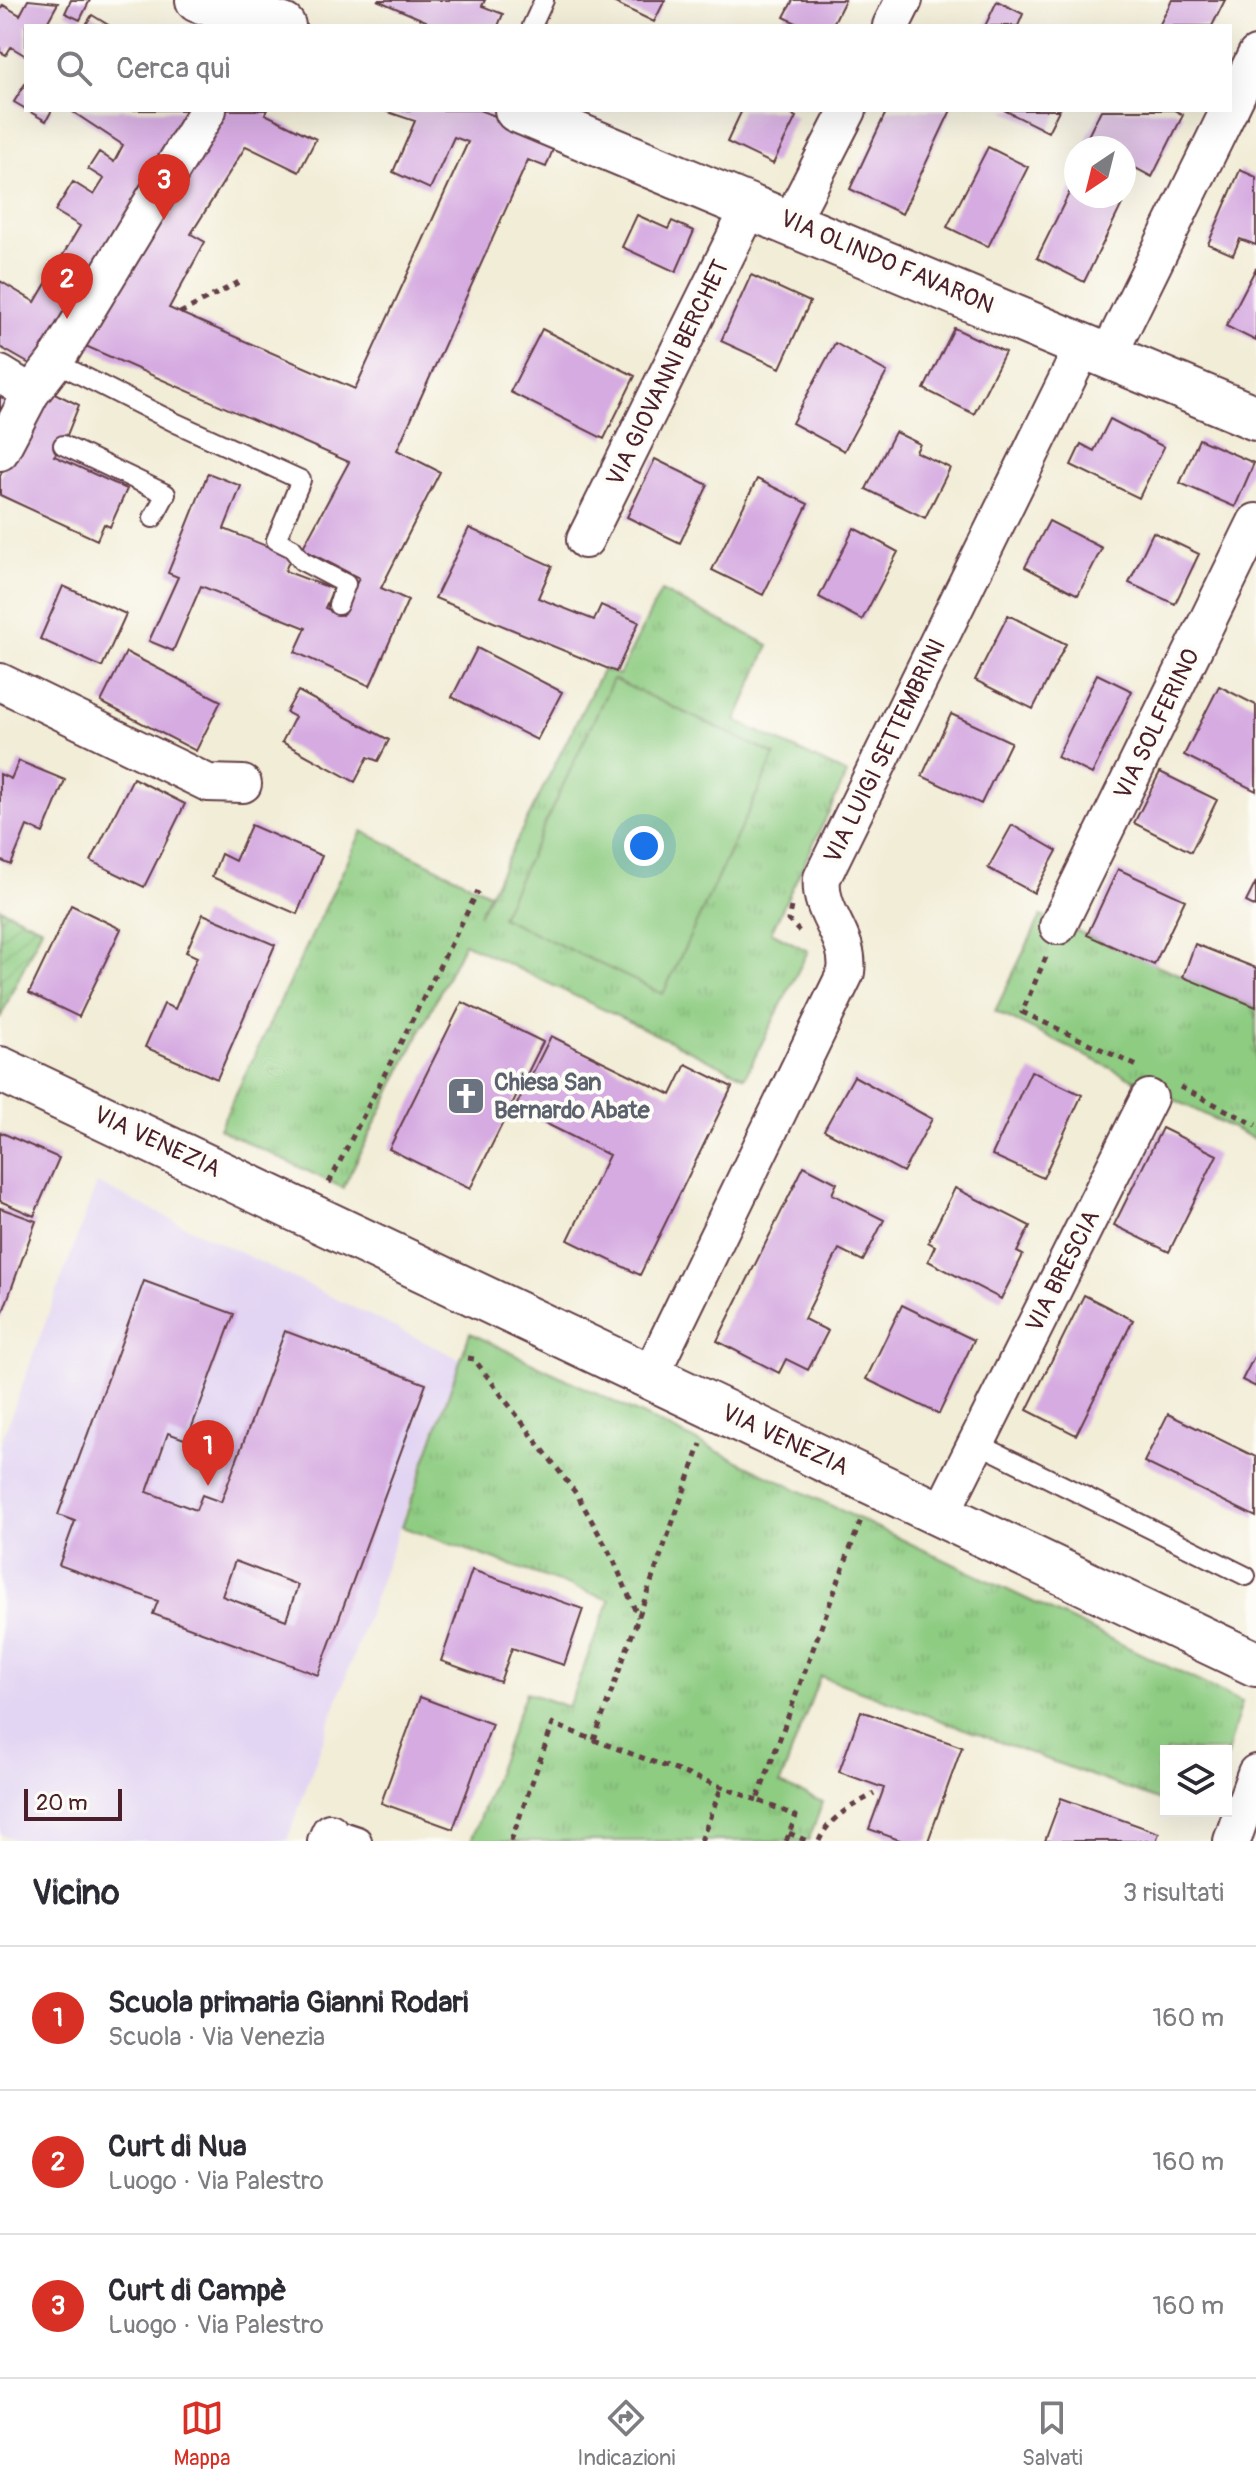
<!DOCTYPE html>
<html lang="it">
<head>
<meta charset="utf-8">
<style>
  body { margin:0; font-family:Pangolin,sans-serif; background:#f2f2f3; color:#2b2b33 }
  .controls { position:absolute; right:24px; bottom:24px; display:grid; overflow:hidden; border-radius:0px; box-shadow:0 8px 32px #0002 }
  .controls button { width:72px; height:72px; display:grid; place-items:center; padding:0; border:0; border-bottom:2px solid #e1e1e2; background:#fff; color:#2b2b33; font:40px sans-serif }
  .compass { position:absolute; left:1064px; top:136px; width:72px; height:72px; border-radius:50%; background:#fff; box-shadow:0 8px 32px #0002; rotate:215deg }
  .scale { position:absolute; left:24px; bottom:20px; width:98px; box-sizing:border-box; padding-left:8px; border:4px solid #4a1f2b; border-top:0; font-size:22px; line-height:28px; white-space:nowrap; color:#4a1f2b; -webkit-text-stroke:6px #fdfcf7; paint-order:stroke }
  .you { position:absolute; left:644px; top:846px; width:28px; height:28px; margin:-20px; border:6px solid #fff; border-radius:50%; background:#1a73e8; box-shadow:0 0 0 12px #1a73e833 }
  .badge { display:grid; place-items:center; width:52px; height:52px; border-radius:50%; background:#d93025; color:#fff; font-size:26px; font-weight:700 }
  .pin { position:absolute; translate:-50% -66px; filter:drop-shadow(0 2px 4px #0008) }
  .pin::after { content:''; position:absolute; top:42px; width:28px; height:24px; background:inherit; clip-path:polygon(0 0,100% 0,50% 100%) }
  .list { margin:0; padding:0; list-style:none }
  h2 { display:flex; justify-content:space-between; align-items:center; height:104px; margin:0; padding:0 32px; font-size:34px }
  h2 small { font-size:26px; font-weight:400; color:#7c7c81 }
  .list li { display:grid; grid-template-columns:52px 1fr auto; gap:24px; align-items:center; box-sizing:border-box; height:144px; padding:0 32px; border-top:2px solid #e1e1e2 }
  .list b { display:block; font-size:30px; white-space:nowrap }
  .list p { margin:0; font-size:26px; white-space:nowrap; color:#7c7c81 }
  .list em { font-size:26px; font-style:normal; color:#7c7c81 }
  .icon { flex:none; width:44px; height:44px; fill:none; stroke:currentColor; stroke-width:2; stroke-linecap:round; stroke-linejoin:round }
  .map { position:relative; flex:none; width:1256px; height:1841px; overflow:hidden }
  .search { position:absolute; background:#fff; box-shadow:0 8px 32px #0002; left:24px; right:24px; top:24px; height:88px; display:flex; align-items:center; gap:20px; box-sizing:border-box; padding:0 28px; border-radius:0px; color:#7c7c81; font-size:30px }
  .sheet { height:536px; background:#fff }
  nav { display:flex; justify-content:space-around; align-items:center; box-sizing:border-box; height:112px; border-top:2px solid #e1e1e2; background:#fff; font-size:22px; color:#7c7c81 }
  nav a { display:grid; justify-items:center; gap:4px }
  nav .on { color:#d93025 }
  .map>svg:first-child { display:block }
  .built { fill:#e2d4f3 }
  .grass { fill:url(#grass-tufts); stroke:#6c7656; stroke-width:2 }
  .garden { fill:url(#garden-furrows); stroke:#6c7656; stroke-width:2 }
  .pitch { fill:#8ecc82; stroke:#6c7656; stroke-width:2 }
  .building { fill:#d6abe1; fill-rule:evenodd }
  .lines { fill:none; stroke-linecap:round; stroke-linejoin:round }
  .service-casing { stroke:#633e45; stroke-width:22 }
  .pedestrian-casing { stroke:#633e45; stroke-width:32 }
  .minor-casing { stroke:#633e45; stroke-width:40 }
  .tertiary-casing { stroke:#633e45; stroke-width:48 }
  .path { stroke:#633e45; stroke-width:5; stroke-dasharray:6 6; stroke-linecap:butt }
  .service { stroke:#fff; stroke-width:18 }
  .pedestrian { stroke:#fff; stroke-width:28 }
  .minor { stroke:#fff; stroke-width:36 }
  .tertiary { stroke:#fff; stroke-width:44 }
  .labels { text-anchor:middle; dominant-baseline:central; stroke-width:8; stroke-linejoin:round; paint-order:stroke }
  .street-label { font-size:24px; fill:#4a1f2b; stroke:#fdfcf7 }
  .worship-label { font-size:24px; font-weight:bold; fill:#5b616d; stroke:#fdfcf7; text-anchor:start }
</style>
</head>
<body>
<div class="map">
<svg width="1256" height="1841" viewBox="0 0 1256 1841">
  <defs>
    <pattern id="grass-tufts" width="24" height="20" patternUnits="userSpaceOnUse" patternTransform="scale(2)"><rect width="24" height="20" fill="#8ecc82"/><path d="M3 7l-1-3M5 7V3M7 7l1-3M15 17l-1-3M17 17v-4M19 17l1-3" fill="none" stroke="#7caf70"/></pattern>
    <pattern id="garden-furrows" width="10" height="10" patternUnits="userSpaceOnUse" patternTransform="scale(2)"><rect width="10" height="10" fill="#8ecc82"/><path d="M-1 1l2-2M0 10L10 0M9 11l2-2" fill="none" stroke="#7caf70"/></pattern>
  </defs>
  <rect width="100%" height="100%" fill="#fdfcf7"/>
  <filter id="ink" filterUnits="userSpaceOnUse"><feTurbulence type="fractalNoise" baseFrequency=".0125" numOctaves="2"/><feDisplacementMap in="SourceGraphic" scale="16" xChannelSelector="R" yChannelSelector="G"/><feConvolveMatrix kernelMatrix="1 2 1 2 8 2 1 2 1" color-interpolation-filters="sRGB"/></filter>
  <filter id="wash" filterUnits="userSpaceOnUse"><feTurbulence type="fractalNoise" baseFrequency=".006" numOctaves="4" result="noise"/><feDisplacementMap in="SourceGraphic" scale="32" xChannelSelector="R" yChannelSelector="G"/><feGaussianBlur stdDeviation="1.8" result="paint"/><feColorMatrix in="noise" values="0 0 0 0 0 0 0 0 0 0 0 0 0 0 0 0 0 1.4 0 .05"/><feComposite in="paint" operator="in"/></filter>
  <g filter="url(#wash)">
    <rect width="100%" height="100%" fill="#f2edd7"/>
    <path class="built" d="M97 1183 460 1359 287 1841H20L0 1834V1445Z"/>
    <path class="grass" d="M661 591 769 645 736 721 847 774 771 932 808 951 745 1077 464 943 343 1188 219 1129 362 831 489 893 479 915 603 669 619 675Z
      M1041 916 1256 1007V1140L995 1011Z
      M470 1333 1242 1702 1226 1759V1751H1166V1803L820 1676 780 1784 823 1802 808 1841H471L526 1692 568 1707 610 1600 402 1527Z"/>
    <path class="garden" d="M0 908 42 928 0 1018Z"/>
    <path class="pitch" d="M613 679 775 755 663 994 501 917Z"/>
    <g id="blocks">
      <path class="building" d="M28 0 58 3 47 23 52 26H26V56L11 47 6 55 0 52V11L3 5 20 15Z
        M71 0H90L80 20 65 13Z
        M377 0H485L482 6 503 14 498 26H424L426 21Z
        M609 0H665L654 22Z
        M793 0H845L832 26H802L784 17Z
        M1172 0H1225L1212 26H1159Z
        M997 1 1023 14 1018 26H985Z
        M92 15 110 26H85Z
        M26 82V109L14 102Z
        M27 110H52L46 121Z
        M70 110H190L35 367 0 347V281L35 302 80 226 55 211 73 182 94 195 104 179 88 169 99 152 114 162 123 145Z
        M222 110H267L265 114 316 139 299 172 246 146 191 234 205 242 169 308 355 389 468 142 454 137 430 189 393 172 415 121 382 110H479L557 139 546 167 528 160 397 450 440 472 381 588 408 600 370 686 295 652 306 628 201 586 173 651 149 641 178 577 168 573 208 473 241 486 224 529 291 556 285 571 333 589 325 608 342 615 359 578 302 549 349 462 81 344Z
        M742 110H783L796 117 773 164 727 142Z
        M887 110H951L902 214 850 189Z
        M1004 110H1059L1048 132Z
        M1101 110H1174L1183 115 1152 177 1124 162V148H1096L1085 142Z
        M988 147 1028 167 988 247 947 227Z
        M1240 170 1256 177V245L1240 239 1233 255 1208 244Z
        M1076 179V196L1125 198 1084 282 1037 258Z
        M637 215 668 229 672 221 694 231 676 272 622 247Z
        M1256 268V341L1226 326Z
        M751 275 810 302 780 368 721 341Z
        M954 328 1005 352 974 414 924 389Z
        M542 329 635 376 604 439 510 392Z
        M835 343 887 372 844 451 792 423Z
        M42 387 79 405 63 445 54 456 127 489 110 527 104 524 97 540 0 495V476Z
        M0 390 11 397 0 416Z
        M1110 419 1164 447 1139 498 1071 465 1081 444 1094 451Z
        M895 432 920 444 916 452 950 468 925 518 866 489Z
        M1199 439 1254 463 1235 507 1180 483Z
        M655 459 708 485 680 543 627 517Z
        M757 479 808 504 763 595 712 570Z
        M1049 521 1102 548 1078 595 1025 567Z
        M469 528 552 566 538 598 594 620 601 605 639 622 616 672 435 598Z
        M854 528 898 552 862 620 819 597Z
        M1153 532 1199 554 1175 604 1129 583Z
        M63 586 126 614 102 667 40 639Z
        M1008 615 1066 644 1033 709 975 680Z
        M477 648 562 692 537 740 452 697Z
        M126 652 221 701 196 751 101 702Z
        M1097 674 1132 691 1092 774 1057 757Z
        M1219 686 1256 705V791L1184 755Z
        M298 691 389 740 378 761 368 757 355 782 282 742 295 717 286 712Z
        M951 714 1011 742 981 804 922 776Z
        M19 761 65 780 43 833 27 826 11 865 0 860V774L11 779Z
        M1160 772 1217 800 1191 852 1134 823Z
        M133 778 185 804 144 887 91 861Z
        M251 825 322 856 297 914 212 877 221 854 235 861Z
        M1012 825 1057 851 1034 893 988 868Z
        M1118 869 1185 900 1154 965 1087 935Z
        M1256 882V907L1246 902Z
        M71 905 121 929 79 1017 29 993Z
        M203 914 275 945 217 1079 145 1047 164 1004 175 1009 197 957 186 952Z
        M1195 944 1256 968V1007L1183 977Z
        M462 1002 543 1042 470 1189 389 1149Z
        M551 1036 671 1095 686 1064 732 1087 640 1275 568 1240 609 1155 515 1108Z
        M1031 1071 1082 1095 1043 1178 992 1155Z
        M854 1076 932 1119 903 1172 824 1130Z
        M1162 1128 1217 1155 1169 1252 1114 1225Z
        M0 1132 59 1158 34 1216 0 1201Z
        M804 1166 837 1183 832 1194 884 1220 863 1261 839 1249 804 1319 828 1331 808 1370 786 1359 779 1373 717 1341Z
        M955 1188 1030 1226 1017 1252 1023 1255 1001 1299 928 1261 935 1246 928 1242Z
        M0 1208 36 1221 0 1320Z
        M144 1281 234 1314 187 1440 168 1433 147 1492 196 1510 202 1495 221 1502 285 1331 426 1384 318 1675 153 1614 158 1601 59 1565 75 1521 58 1515ZM235 1561 298 1585 286 1620 222 1596Z
        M1084 1295 1133 1320 1076 1435 1027 1410Z
        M902 1305 974 1340 939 1414 866 1379Z
        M1256 1353V1387L1242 1380Z
        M1168 1414 1256 1457V1517L1144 1462Z
        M472 1570 583 1609 564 1665 512 1648 500 1682 441 1661Z
        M420 1697 492 1724 453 1829 381 1803Z
        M861 1711 962 1747 928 1841H902L869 1829 884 1788 839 1772Z
        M1061 1798 1159 1833 1156 1841H1045Z"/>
    </g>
  </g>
  <g filter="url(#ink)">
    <use href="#blocks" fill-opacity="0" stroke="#633e45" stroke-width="2"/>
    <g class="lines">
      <g class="service-casing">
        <path id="service" d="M532 26 544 0
          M55 362 176 423 301 480 276 540 292 548 302 561 346 584 338 605
          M63 445 166 494 153 518
          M977 1443 1246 1576"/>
      </g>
      <g class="pedestrian-casing">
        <path id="pedestrian" d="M330 1832 357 1841"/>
      </g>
      <g class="minor-casing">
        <path id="minor" d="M891 26 904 0
          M1230 109 1256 55
          M791 221 848 110
          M1108 356 1229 110
          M0 374 31 393
          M0 452 31 393 55 362 208 110
          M585 540 751 205
          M0 682 208 783 243 784
          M1058 926 1256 522
          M649 1378 846 972C851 935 818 914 822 878L1084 345
          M941 1514 1149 1098
          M326 1841 330 1832
          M1232 1841 1256 1773"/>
      </g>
      <g class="tertiary-casing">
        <path id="tertiary" d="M198 0 283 26
          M517 110 1256 418
          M0 1069 1256 1664"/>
      </g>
      <path class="path" d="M180 313 239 282
        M791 907 788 920 799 931
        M1046 957 1022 1012 1139 1067
        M1180 1087 1256 1125
        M329 1183 478 891
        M468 1358 474 1359 578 1496 614 1561 638 1617
        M594 1740 757 1800
        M789 1833 807 1841
        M511 1841 553 1724 594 1740 701 1444
        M701 1841 721 1788
        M786 1841 796 1816 757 1800 862 1517
        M819 1841C829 1817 852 1806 874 1794"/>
      <use href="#service" class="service"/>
      <use href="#pedestrian" class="pedestrian"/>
      <use href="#minor" class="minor"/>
      <use href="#tertiary" class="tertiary"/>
    </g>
  </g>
  <defs>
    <g id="church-square" transform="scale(2)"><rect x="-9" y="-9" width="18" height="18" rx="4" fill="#6b7280" stroke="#fdfcf7"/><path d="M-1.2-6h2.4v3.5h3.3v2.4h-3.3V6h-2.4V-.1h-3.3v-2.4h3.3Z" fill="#fff"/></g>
  </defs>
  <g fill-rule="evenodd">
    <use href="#church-square" x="466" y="1096"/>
  </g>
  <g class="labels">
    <g class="street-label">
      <text transform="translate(887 262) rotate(23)">VIA OLINDO FAVARON</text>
      <text transform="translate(668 373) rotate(-64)">VIA GIOVANNI BERCHET</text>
      <text transform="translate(1157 724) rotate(-64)">VIA SOLFERINO</text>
      <text transform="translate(885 751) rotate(-64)">VIA LUIGI SETTEMBRINI</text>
      <text transform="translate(157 1142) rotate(25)">VIA VENEZIA</text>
      <text transform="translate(1063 1271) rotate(-63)">VIA BRESCIA</text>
      <text transform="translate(785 1440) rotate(25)">VIA VENEZIA</text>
    </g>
    <g class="worship-label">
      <text x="494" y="1082">Chiesa San<tspan x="494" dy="28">Bernardo Abate</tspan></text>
    </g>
  </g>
</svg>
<div class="controls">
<button><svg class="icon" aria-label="layers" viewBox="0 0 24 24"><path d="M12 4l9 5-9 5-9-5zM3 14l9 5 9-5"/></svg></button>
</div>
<svg class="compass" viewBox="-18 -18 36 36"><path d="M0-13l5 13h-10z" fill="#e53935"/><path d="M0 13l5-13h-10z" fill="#7c7c81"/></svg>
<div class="scale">20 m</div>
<div class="you"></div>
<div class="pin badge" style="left:208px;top:1486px">1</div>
<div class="pin badge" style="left:67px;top:319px">2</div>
<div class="pin badge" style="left:164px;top:220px">3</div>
<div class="search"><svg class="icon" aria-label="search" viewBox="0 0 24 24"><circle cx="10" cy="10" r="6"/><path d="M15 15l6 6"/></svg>Cerca qui</div>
</div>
<section class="sheet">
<h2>Vicino<small>3 risultati</small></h2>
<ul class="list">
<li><span class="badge">1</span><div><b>Scuola primaria Gianni Rodari</b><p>Scuola · Via Venezia</p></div><em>160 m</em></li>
<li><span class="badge">2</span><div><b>Curt di Nua</b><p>Luogo · Via Palestro</p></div><em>160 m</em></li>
<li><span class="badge">3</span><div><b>Curt di Campè</b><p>Luogo · Via Palestro</p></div><em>160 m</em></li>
</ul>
</section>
<nav>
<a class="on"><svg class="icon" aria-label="map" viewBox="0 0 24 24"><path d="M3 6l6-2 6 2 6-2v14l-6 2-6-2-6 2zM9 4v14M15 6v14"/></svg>Mappa</a>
<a><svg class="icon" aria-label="directions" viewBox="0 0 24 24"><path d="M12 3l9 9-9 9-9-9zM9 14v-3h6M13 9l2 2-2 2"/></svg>Indicazioni</a>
<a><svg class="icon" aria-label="saved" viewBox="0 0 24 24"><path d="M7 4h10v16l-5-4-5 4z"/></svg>Salvati</a>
</nav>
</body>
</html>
